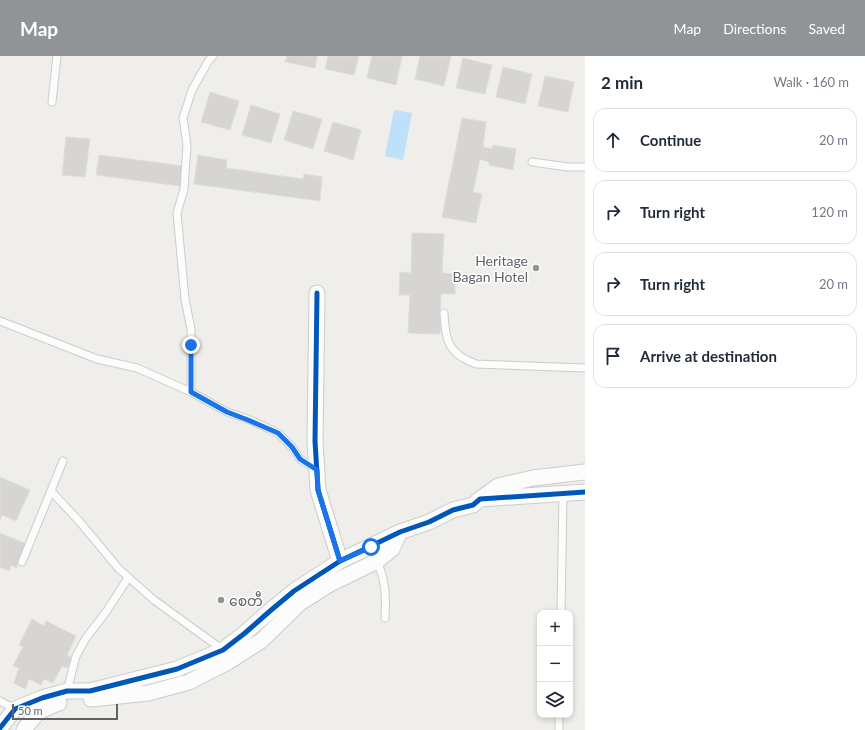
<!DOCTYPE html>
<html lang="en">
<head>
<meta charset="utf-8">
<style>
  body { margin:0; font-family:Lato,"Noto Sans Myanmar",sans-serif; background:#f2f2f3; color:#1f2937 }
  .controls { position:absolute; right:12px; bottom:12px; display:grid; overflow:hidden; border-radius:8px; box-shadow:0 2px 6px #0003 }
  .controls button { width:36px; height:36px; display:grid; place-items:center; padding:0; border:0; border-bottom:1px solid #e0e1e3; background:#fff; color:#1f2937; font:20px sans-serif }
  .scale { position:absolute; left:12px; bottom:10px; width:106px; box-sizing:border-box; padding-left:4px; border:2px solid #5f6368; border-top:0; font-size:11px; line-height:14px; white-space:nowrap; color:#5f6368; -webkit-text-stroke:3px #fff; paint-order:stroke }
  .stop { position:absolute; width:12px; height:12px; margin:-9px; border:3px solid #1a73e8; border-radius:50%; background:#fff }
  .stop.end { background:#1a73e8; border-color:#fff; box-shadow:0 1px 4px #0008 }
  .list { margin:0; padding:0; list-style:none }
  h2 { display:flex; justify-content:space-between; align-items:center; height:52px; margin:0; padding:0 16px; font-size:17px }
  h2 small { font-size:13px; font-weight:400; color:#747a83 }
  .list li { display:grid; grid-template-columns:26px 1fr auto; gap:12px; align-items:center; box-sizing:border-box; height:64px; margin:0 8px 8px; padding:0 8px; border:1px solid #e0e1e3; border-radius:12px }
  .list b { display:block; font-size:15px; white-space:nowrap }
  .list em { font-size:13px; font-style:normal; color:#747a83 }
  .icon { flex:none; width:22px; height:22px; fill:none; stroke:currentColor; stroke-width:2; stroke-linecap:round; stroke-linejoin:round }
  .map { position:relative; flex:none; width:585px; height:674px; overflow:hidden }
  header { display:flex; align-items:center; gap:24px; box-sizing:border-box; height:56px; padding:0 20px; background:#919496; color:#fff }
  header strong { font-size:19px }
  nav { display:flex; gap:22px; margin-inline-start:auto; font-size:14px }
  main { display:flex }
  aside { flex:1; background:#fff }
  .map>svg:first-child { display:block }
  .water { fill:#bfe0f9 }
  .building { fill:#d6d5d3; stroke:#deddd9 }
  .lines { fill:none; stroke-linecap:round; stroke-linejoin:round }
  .service-casing { stroke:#cbcccc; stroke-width:9 }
  .minor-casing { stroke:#cbcccc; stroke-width:17 }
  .service { stroke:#fdfcfc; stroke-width:7 }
  .minor { stroke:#fdfcfc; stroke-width:15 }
  .cycleway-casing { stroke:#fff; stroke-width:8 }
  .cycleway { stroke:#0057b8; stroke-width:5 }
  .route { stroke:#1a73e8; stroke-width:5 }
  .poi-dot { fill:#919496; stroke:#fff; stroke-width:1.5 }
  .labels { text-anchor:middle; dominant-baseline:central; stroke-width:3; stroke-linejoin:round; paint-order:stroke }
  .poi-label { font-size:14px; fill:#5f6368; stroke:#fff; text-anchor:end }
</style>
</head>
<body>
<header>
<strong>Map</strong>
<nav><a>Map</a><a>Directions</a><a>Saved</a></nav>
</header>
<main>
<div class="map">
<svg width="585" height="674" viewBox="0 0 585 674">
  <rect width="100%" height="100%" fill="#efeeea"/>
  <path class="water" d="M394 54 412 57 403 104 385 100Z"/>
  <path class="building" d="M287 0H317L315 12 285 6Z
    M328 0H359L354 19 325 13Z
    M372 0H402L396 29 367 22Z
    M420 0H451L444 30 415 23Z
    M463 2 492 9 485 38 456 32Z
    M503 11 532 18 525 48 496 41Z
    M545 20 574 26 568 56 538 50Z
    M210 36 239 45 230 74 201 66Z
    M251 49 280 58 271 87 242 79Z
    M293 55 322 63 313 93 284 84Z
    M462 62 486 66 483 91 492 93 493 89 516 93 513 114 489 109V106L480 103 473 136 482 138 476 167 442 161Z
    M333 66 361 74 353 104 324 95Z
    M66 81 90 83 85 121 62 119Z
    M99 99 183 110 180 130 96 119Z
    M198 99 227 104 226 112 303 123 304 118 322 121 320 145 194 128Z
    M412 177 444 178 442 217 455 218V238H441L440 278 408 277 410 239H399L400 216 411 217Z
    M0 421 30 434 16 465 2 459 0 465Z
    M0 477 27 488 16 512 11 509 9 515 0 511Z
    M32 563 44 570 46 565 76 580 67 599 72 602 67 612 62 610 53 627 44 623 41 629 29 623 25 633 14 627 19 612 13 610 23 591 19 589Z"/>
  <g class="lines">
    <g class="service-casing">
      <path id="service" d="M52 46 57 0
        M532 106 568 111H585
        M444 257C445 284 448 298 476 308L585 312
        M0 265 97 303 137 312 191 336 227 356 248 363 278 377 292 391 300 403 316 413
        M191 336V273L185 243 177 157 184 133 187 89 183 62 192 34 209 4 213 0
        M51 435 79 465 119 513 154 544 223 594
        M377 505C386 526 386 539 385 562
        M22 506 63 405
        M561 557 563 438
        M67 635 76 600 86 582 106 556 128 522
        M0 645 15 653
        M559 674V659"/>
    </g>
    <g class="minor-casing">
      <path id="minor" d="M317 237 315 385 318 434 340 505
        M480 443 498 430 533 422 585 416
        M91 643 148 637 189 626 228 606 261 585 300 547 330 528 377 505 392 493 400 476
        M0 672 15 653 42 642 67 635H90L177 613 223 594 245 577 270 555 294 535 340 505 400 476 429 466 453 454 473 449 480 443 585 436
        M24 674C36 657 39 654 59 647"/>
    </g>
    <use href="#service" class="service"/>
    <use href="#minor" class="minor"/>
    <g class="cycleway-casing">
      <path id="cycleway" d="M317 237 315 385 318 434 340 505
        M0 672 15 653 42 642 67 635H90L177 613 223 594 245 577 270 555 294 535 340 505 400 476 429 466 453 454 473 449 480 443 585 436"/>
    </g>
    <use href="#cycleway" class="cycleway"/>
  </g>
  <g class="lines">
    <path class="route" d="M191 289V336L227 356 248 364 278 377 292 391 300 403 317 414 318 434 340 505 371 491"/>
  </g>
  <g class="poi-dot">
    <circle cx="536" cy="212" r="4"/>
    <circle cx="221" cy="544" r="4"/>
  </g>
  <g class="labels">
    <g class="poi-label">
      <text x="528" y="204">Heritage<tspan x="528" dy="16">Bagan Hotel</tspan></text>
      <text x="229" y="544" text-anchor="start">စေတီ</text>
    </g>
  </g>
</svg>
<div class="controls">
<button>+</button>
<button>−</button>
<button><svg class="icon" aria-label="layers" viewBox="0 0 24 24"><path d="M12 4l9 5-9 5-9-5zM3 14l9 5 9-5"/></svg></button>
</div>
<div class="scale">50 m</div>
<div class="stop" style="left:371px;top:491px"></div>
<div class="stop end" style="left:191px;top:289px"></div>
</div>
<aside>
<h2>2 min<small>Walk · 160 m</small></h2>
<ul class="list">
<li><svg class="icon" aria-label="ahead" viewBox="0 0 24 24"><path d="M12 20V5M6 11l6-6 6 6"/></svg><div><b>Continue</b></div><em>20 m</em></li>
<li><svg class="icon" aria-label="right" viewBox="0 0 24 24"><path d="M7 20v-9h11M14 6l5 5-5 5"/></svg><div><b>Turn right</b></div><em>120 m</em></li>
<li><svg class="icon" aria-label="right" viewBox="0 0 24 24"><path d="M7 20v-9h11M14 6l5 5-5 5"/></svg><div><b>Turn right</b></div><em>20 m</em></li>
<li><svg class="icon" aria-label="arrive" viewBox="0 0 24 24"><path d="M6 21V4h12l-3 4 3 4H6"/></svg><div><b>Arrive at destination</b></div></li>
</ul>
</aside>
</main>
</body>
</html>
